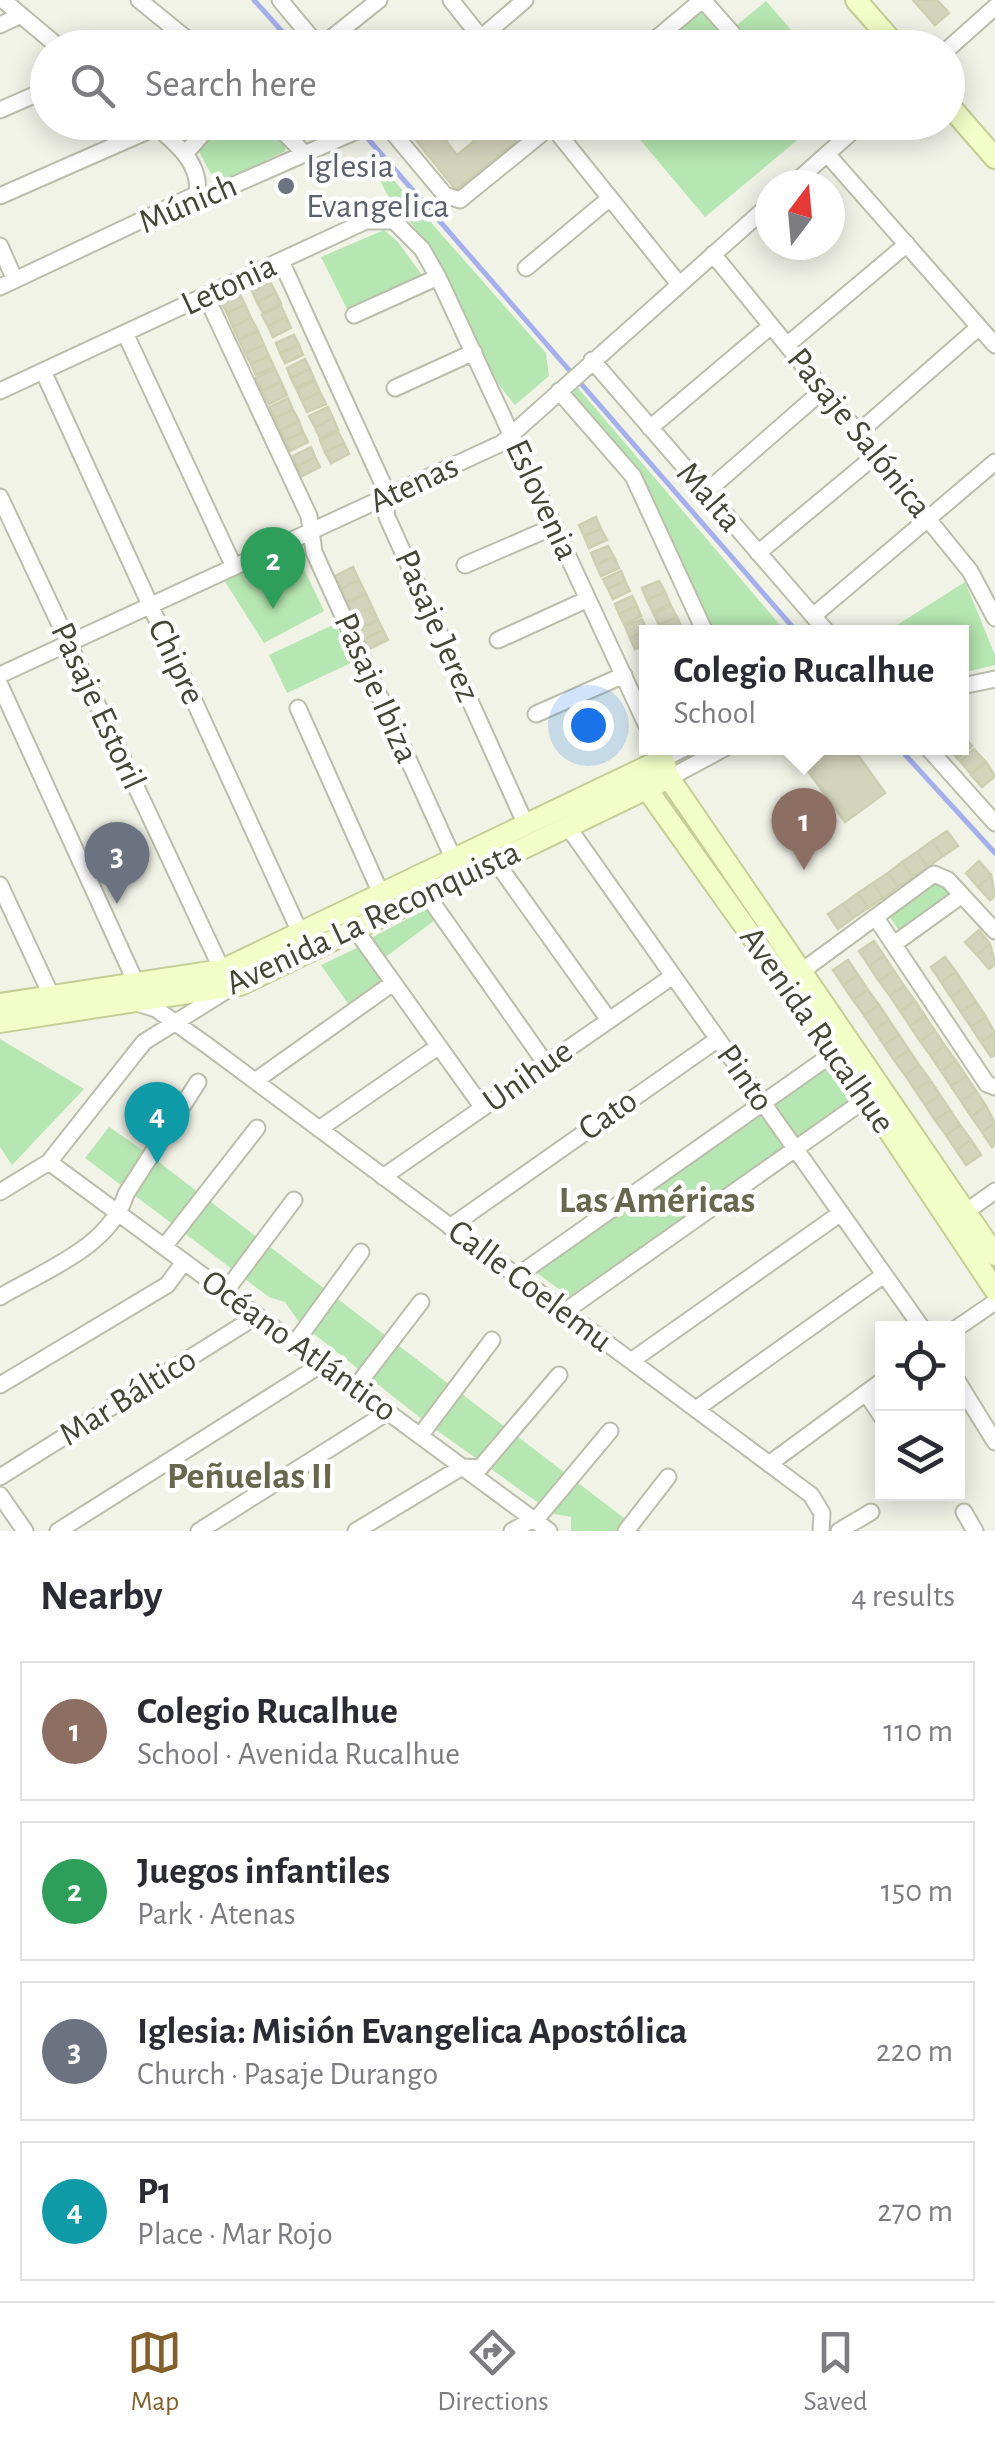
<!DOCTYPE html>
<html lang="en">
<head>
<meta charset="utf-8">
<style>
  body { margin:0; font-family:"Alegreya Sans",sans-serif; background:#f2f2f3; color:#2b2b33 }
  .controls { position:absolute; right:30px; bottom:30px; display:grid; overflow:hidden; border-radius:0px; box-shadow:0 5px 25px #0003 }
  .controls button { width:90px; height:90px; display:grid; place-items:center; padding:0; border:0; border-bottom:2px solid #e1e1e2; background:#fff; color:#2b2b33; font:50px sans-serif }
  .compass { position:absolute; left:755px; top:170px; width:90px; height:90px; border-radius:50%; background:#fff; box-shadow:0 5px 25px #0003; rotate:16deg }
  .you { position:absolute; left:588px; top:725px; width:35px; height:35px; margin:-25px; border:8px solid #fff; border-radius:50%; background:#1a73e8; box-shadow:0 0 0 15px #1a73e833 }
  .badge { display:grid; place-items:center; width:65px; height:65px; border-radius:50%; background:#855f29; color:#fff; font-size:32px; font-weight:700 }
  .pin { position:absolute; translate:-50% -82px; filter:drop-shadow(0 2px 5px #0008) }
  .pin::after { content:''; position:absolute; top:52px; width:35px; height:30px; background:inherit; clip-path:polygon(0 0,100% 0,50% 100%) }
  .popup { position:absolute; left:639px; top:625px; width:330px; height:130px; box-sizing:border-box; display:grid; place-content:center; border-radius:0px; background:#fff; filter:drop-shadow(0 2px 8px #0005); font-size:32px; white-space:nowrap; color:#7c7c81 }
  .popup b { font-size:38px; color:#2b2b33 }
  .popup::after { content:''; position:absolute; left:50%; top:100%; margin-left:-20px; border:20px solid transparent; border-top-color:#fff }
  .list { margin:0; padding:0; list-style:none }
  h2 { display:flex; justify-content:space-between; align-items:center; height:130px; margin:0; padding:0 40px; font-size:42px }
  h2 small { font-size:32px; font-weight:400; color:#7c7c81 }
  .list li { display:grid; grid-template-columns:65px 1fr auto; gap:30px; align-items:center; box-sizing:border-box; height:140px; margin:0 20px 20px; padding:0 20px; border:2px solid #e1e1e2; border-radius:0px }
  .list b { display:block; font-size:38px; white-space:nowrap }
  .list p { margin:0; font-size:32px; white-space:nowrap; color:#7c7c81 }
  .list em { font-size:32px; font-style:normal; color:#7c7c81 }
  .icon { flex:none; width:55px; height:55px; fill:none; stroke:currentColor; stroke-width:2; stroke-linecap:round; stroke-linejoin:round }
  .map { position:relative; flex:none; width:995px; height:1531px; overflow:hidden }
  .search { position:absolute; background:#fff; box-shadow:0 5px 25px #0003; left:30px; right:30px; top:30px; height:110px; display:flex; align-items:center; gap:25px; box-sizing:border-box; padding:0 35px; border-radius:55px; color:#7c7c81; font-size:38px }
  .sheet { height:770px; background:#fff }
  nav { display:flex; justify-content:space-around; align-items:center; box-sizing:border-box; height:140px; border-top:2px solid #e1e1e2; background:#fff; font-size:28px; color:#7c7c81 }
  nav a { display:grid; justify-items:center; gap:5px }
  nav .on { color:#855f29 }
  .map>svg:first-child { display:block }
  .green { fill:#b6e6b1 }
  .lines { fill:none; stroke-linecap:round; stroke-linejoin:round }
  .stream { stroke:#a5afee; stroke-width:5 }
  .building { fill:#d3d4bc; stroke:#cdcfb0; stroke-width:2.5 }
  .street-casing { stroke:#bbbeaa; stroke-width:19 }
  .secondary-casing { stroke:#c4ce95; stroke-width:24 }
  .street { stroke:#fff; stroke-width:15 }
  .secondary { stroke:#f2fdc7; stroke-width:20 }
  .worship-dot { fill:#6b7280; stroke:#fff; stroke-width:4 }
  .labels { text-anchor:middle; dominant-baseline:central; stroke-width:9; stroke-linejoin:round; paint-order:stroke }
  .worship-label { font-size:35px; fill:#5b616d; stroke:#fff; text-anchor:start }
  .street-label { font-size:35px; fill:#454636; stroke:#fff }
  .neighbourhood-label { font-size:38px; font-weight:bold; fill:#67684d; stroke:#fff }
</style>
</head>
<body>
<div class="map">
<svg width="995" height="1531" viewBox="0 0 995 1531">
  <rect width="100%" height="100%" fill="#f1f3e7"/>
  <path class="green" d="M694 1 726 34 766 1 806 47 642 48Z
    M222 122 262 123 286 145 285 151 217 185 197 148Z
    M626 123H818L705 217Z
    M374 158 546 353 549 376 515 405C475 359 459 302 429 249 408 210 384 209 374 158Z
    M384 230 398 242 424 278 349 313 321 257Z
    M567 375 786 632H696L623 474 566 394Z
    M294 548 324 611 264 643 224 580Z
    M965 582 995 655V665L962 673V632H886Z
    M335 624 353 662 287 693 269 655Z
    M933 880 942 882 953 895 900 932 887 913Z
    M427 909 435 920 383 959 369 939Z
    M359 947 381 978 380 986 351 1008 321 965Z
    M0 1039 84 1089 12 1165 0 1147Z
    M827 1063 855 1102 802 1140 795 1139 773 1102Z
    M756 1114H765L786 1142 783 1150 574 1300 534 1271Z
    M109 1127 147 1153 641 1531H571V1517L554 1514 428 1424 299 1322 285 1302 269 1297 85 1158Z"/>
  <g class="lines">
    <path class="stream" d="M254 0 297 48
      M363 133 797 632
      M899 748 995 853"/>
  </g>
  <path class="building" d="M913 0H937L949 13 935 25Z
    M468 122 446 141 457 155 489 129 484 122H517L526 134 456 190 402 123Z
    M270 282 276 293 257 302 252 291Z
    M239 292 245 305 227 313 220 300Z
    M276 293 281 304 263 313 257 302Z
    M245 305 251 318 233 327 227 313Z
    M281 306 286 317 268 326 262 315Z
    M286 317 291 328 273 337 268 326Z
    M251 318 258 331 239 340 233 327Z
    M258 331 264 345 245 353 239 340Z
    M294 335 299 345 280 353 276 343Z
    M264 345 269 356 251 364 245 353Z
    M299 345 303 355 285 363 280 353Z
    M269 356 274 367 256 375 251 364Z
    M305 359 310 369 291 378 287 368Z
    M275 369 281 382 262 391 256 378Z
    M310 369 314 379 296 388 291 378Z
    M315 381 320 392 302 401 297 390Z
    M281 382 287 395 269 404 262 391Z
    M320 392 326 404 307 412 302 401Z
    M288 398 293 410 275 418 270 407Z
    M328 407 333 418 315 427 309 416Z
    M293 410 299 421 280 430 275 418Z
    M333 418 338 430 320 438 315 427Z
    M299 422 303 432 285 441 280 430Z
    M303 432 308 442 290 451 285 441Z
    M338 432 344 443 325 452 320 440Z
    M344 443 349 454 331 463 325 452Z
    M311 447 315 457 297 466 293 456Z
    M315 457 320 467 302 476 297 466Z
    M596 517 601 529 584 536 579 525Z
    M601 529 607 540 589 548 584 536Z
    M608 546 614 557 596 565 591 553Z
    M614 557 619 568 601 576 596 565Z
    M353 567 359 580 341 589 335 576Z
    M621 571 625 581 608 589 603 579Z
    M359 580 366 594 347 602 341 589Z
    M625 581 630 591 613 599 608 589Z
    M659 581 665 592 647 600 642 588Z
    M665 592 670 604 653 612 647 600Z
    M366 594 372 607 353 615 347 602Z
    M632 596 637 606 619 614 615 604Z
    M637 606 641 616 624 624 619 614Z
    M671 606 677 617 659 625 654 614Z
    M372 607 378 620 360 628 353 615Z
    M677 617 682 629 663 632 659 625Z
    M642 619 647 630 630 638 625 626Z
    M378 620 383 630 364 639 360 628Z
    M383 630 388 640 369 649 364 639Z
    M647 630 646 644 635 649 630 638Z
    M962 734 972 746 958 759 948 748H962Z
    M817 748H853L885 793 845 822 800 760Z
    M974 749 985 761 971 774 960 761Z
    M986 762 995 776 982 787 971 775Z
    M947 831 958 846 943 856 932 841Z
    M932 841 943 856 928 867 917 852Z
    M917 852 928 867 913 877 902 862Z
    M979 861 991 875 978 887 966 873Z
    M902 862 913 877 898 887 888 873Z
    M888 873 898 887 883 898 873 883Z
    M991 875 995 896 990 900 978 887Z
    M873 883 883 898 868 908 858 893Z
    M858 893 868 908 853 918 843 904Z
    M843 904 853 918 838 929 828 914Z
    M979 930 990 944 977 955 965 942Z
    M874 941 884 956 869 966 859 951Z
    M990 944 995 964 989 969 977 955Z
    M884 956 894 971 879 981 869 966Z
    M945 957 956 972 941 982 931 967Z
    M848 960 858 975 843 985 833 970Z
    M894 971 904 986 890 996 879 981Z
    M956 972 966 987 951 997 941 982Z
    M858 975 868 990 853 1000 843 985Z
    M904 986 915 1001 900 1011 890 996Z
    M966 987 976 1002 961 1012 951 997Z
    M868 990 879 1005 864 1015 853 1000Z
    M915 1001 925 1016 910 1026 900 1011Z
    M976 1002 986 1017 971 1027 961 1012Z
    M879 1005 889 1020 874 1030 864 1015Z
    M925 1016 935 1031 920 1041 910 1026Z
    M986 1017 995 1033 981 1042 971 1027Z
    M889 1020 899 1035 884 1045 874 1030Z
    M935 1031 945 1046 931 1056 920 1041Z
    M995 1033V1055L991 1057 981 1042Z
    M899 1035 909 1050 894 1060 884 1045Z
    M945 1046 956 1061 941 1071 931 1056Z
    M909 1050 919 1065 905 1075 894 1060Z
    M956 1061 966 1076 951 1086 941 1071Z
    M919 1065 930 1080 915 1090 905 1075Z
    M966 1076 976 1091 961 1101 951 1086Z
    M930 1080 940 1095 925 1105 915 1090Z
    M976 1091 986 1106 971 1116 961 1101Z
    M940 1095 950 1110 935 1120 925 1105Z
    M986 1106 995 1123 982 1132 971 1116Z
    M950 1110 960 1125 946 1135 935 1120Z
    M995 1123V1144L992 1147 982 1132Z
    M960 1125 971 1140 956 1150 946 1135Z
    M971 1140 981 1155 966 1165 956 1150Z"/>
  <g class="lines">
    <g class="street-casing">
      <path id="street" d="M3 0 60 48
        M139 0 198 48
        M280 0 320 48
        M451 0 489 48
        M703 0 732 33
        M0 25 21 15
        M320 47 379 0
        M469 48 525 0
        M645 48 702 0
        M948 49 995 7
        M0 110 48 89
        M151 122C173 141 202 162 197 194
        M274 122 304 153
        M384 122 445 195 460 200 556 122
        M549 122 679 284
        M185 154 213 122
        M827 154 995 345
        M792 185 863 122
        M0 196 157 127
        M0 246 15 280
        M713 254 970 571 995 618
        M281 261 382 482 387 517 526 825
        M526 268 610 198
        M0 287 197 194 211 195 377 122
        M206 296 309 516 314 552 454 860
        M354 315 438 277
        M125 333 234 567
        M787 345 907 244
        M592 360 827 632
        M43 371 309 952
        M395 388 474 352
        M0 391 366 221H394L422 249 438 277 646 724
        M559 391 633 476 705 632
        M650 428 771 326
        M858 433 979 327
        M705 493 823 390
        M0 497 222 970
        M758 553 876 455
        M465 565 555 526
        M813 616 995 462
        M498 640 588 599
        M0 675 502 443 770 204
        M0 685 137 985
        M962 686 995 679
        M298 708 382 896
        M536 714 624 675
        M657 748 663 759 685 748
        M928 748 995 823
        M669 778 725 748
        M568 827 922 1328
        M496 862 609 1020
        M0 885 52 997
        M427 895 546 1064
        M876 918 987 1084 995 1087
        M355 929 483 1108
        M894 944 962 895
        M802 971 934 874 948 880 995 931
        M137 1003 156 1009 208 1046 811 1495 822 1513 821 1531
        M255 1081 393 983
        M319 1129 439 1046
        M49 1162 549 1531
        M383 1177 673 976
        M0 1192 49 1162 144 1042 229 989
        M967 1211 995 1191
        M450 1227 718 1039
        M164 1247 257 1128
        M517 1276 841 1048
        M225 1292 294 1200
        M0 1297C45 1270 110 1247 126 1194L198 1082
        M564 1312 876 1092
        M957 1328 995 1302
        M295 1343 361 1252
        M631 1361 841 1213
        M958 1382 995 1442
        M0 1385 167 1285 184 1262
        M355 1388 421 1302
        M866 1393 882 1417
        M696 1409 884 1275
        M420 1436 492 1340
        M769 1464 882 1381
        M0 1477 244 1324 252 1312
        M0 1495 25 1531
        M964 1512 975 1531
        M58 1531 322 1364
        M199 1531 388 1412
        M356 1531 462 1467 480 1468 559 1375
        M512 1531 539 1516 610 1431
        M626 1531 668 1477
        M839 1531 871 1512"/>
    </g>
    <g class="secondary-casing">
      <path id="secondary" d="M856 0 898 48
        M948 104 995 158
        M639 778 867 1098 995 1290
        M0 1004 222 970 663 759 669 778 995 1255
        M0 1022 240 985 669 778"/>
    </g>
    <use href="#street" class="street"/>
    <use href="#secondary" class="secondary"/>
  </g>
  <circle class="worship-dot" cx="286" cy="186" r="10"/>
  <g class="labels">
    <g class="worship-label">
      <text x="306" y="166">Iglesia<tspan x="306" dy="40">Evangelica</tspan></text>
    </g>
    <g class="street-label">
      <text transform="translate(188 204) rotate(-23)">Múnich</text>
      <text transform="translate(229 285) rotate(-25)">Letonia</text>
      <text transform="translate(859 433) rotate(51)">Pasaje Salónica</text>
      <text transform="translate(414 484) rotate(-25)">Atenas</text>
      <text transform="translate(709 497) rotate(49)">Malta</text>
      <text transform="translate(542 500) rotate(65)">Eslovenia</text>
      <text transform="translate(437 626) rotate(66)">Pasaje Jerez</text>
      <text transform="translate(176 662) rotate(65)">Chipre</text>
      <text transform="translate(376 688) rotate(66)">Pasaje Ibiza</text>
      <text transform="translate(98 706) rotate(65)">Pasaje Estoril</text>
      <text transform="translate(373 918) rotate(-25)">Avenida La Reconquista</text>
      <text transform="translate(817 1030) rotate(55)">Avenida Rucalhue</text>
      <text transform="translate(528 1076) rotate(-35)">Unihue</text>
      <text transform="translate(745 1078) rotate(55)">Pinto</text>
      <text transform="translate(608 1115) rotate(-35)">Cato</text>
      <text transform="translate(530 1286) rotate(37)">Calle Coelemu</text>
      <text transform="translate(299 1346) rotate(36)">Océano Atlántico</text>
      <text transform="translate(128 1397) rotate(-32)">Mar Báltico</text>
    </g>
    <g class="neighbourhood-label">
      <text x="657" y="1201">Las Américas</text>
      <text x="250" y="1477">Peñuelas II</text>
    </g>
  </g>
</svg>
<div class="controls">
<button><svg class="icon" aria-label="locate" viewBox="0 0 24 24"><circle cx="12" cy="12" r="6"/><path d="M12 2v4M12 18v4M2 12h4M18 12h4"/></svg></button>
<button><svg class="icon" aria-label="layers" viewBox="0 0 24 24"><path d="M12 4l9 5-9 5-9-5zM3 14l9 5 9-5"/></svg></button>
</div>
<svg class="compass" viewBox="-18 -18 36 36"><path d="M0-13l5 13h-10z" fill="#e53935"/><path d="M0 13l5-13h-10z" fill="#7c7c81"/></svg>
<div class="you"></div>
<div class="pin badge" style="left:804px;top:870px;background:#8d6e63">1</div>
<div class="popup"><b>Colegio Rucalhue</b>School</div>
<div class="pin badge" style="left:273px;top:609px;background:#2e9e5b">2</div>
<div class="pin badge" style="left:117px;top:904px;background:#6b7280">3</div>
<div class="pin badge" style="left:157px;top:1164px;background:#0f9aa8">4</div>
<div class="search"><svg class="icon" aria-label="search" viewBox="0 0 24 24"><circle cx="10" cy="10" r="6"/><path d="M15 15l6 6"/></svg>Search here</div>
</div>
<section class="sheet">
<h2>Nearby<small>4 results</small></h2>
<ul class="list">
<li><span class="badge" style="background:#8d6e63">1</span><div><b>Colegio Rucalhue</b><p>School · Avenida Rucalhue</p></div><em>110 m</em></li>
<li><span class="badge" style="background:#2e9e5b">2</span><div><b>Juegos infantiles</b><p>Park · Atenas</p></div><em>150 m</em></li>
<li><span class="badge" style="background:#6b7280">3</span><div><b>Iglesia: Misión Evangelica Apostólica</b><p>Church · Pasaje Durango</p></div><em>220 m</em></li>
<li><span class="badge" style="background:#0f9aa8">4</span><div><b>P1</b><p>Place · Mar Rojo</p></div><em>270 m</em></li>
</ul>
</section>
<nav>
<a class="on"><svg class="icon" aria-label="map" viewBox="0 0 24 24"><path d="M3 6l6-2 6 2 6-2v14l-6 2-6-2-6 2zM9 4v14M15 6v14"/></svg>Map</a>
<a><svg class="icon" aria-label="directions" viewBox="0 0 24 24"><path d="M12 3l9 9-9 9-9-9zM9 14v-3h6M13 9l2 2-2 2"/></svg>Directions</a>
<a><svg class="icon" aria-label="saved" viewBox="0 0 24 24"><path d="M7 4h10v16l-5-4-5 4z"/></svg>Saved</a>
</nav>
</body>
</html>
